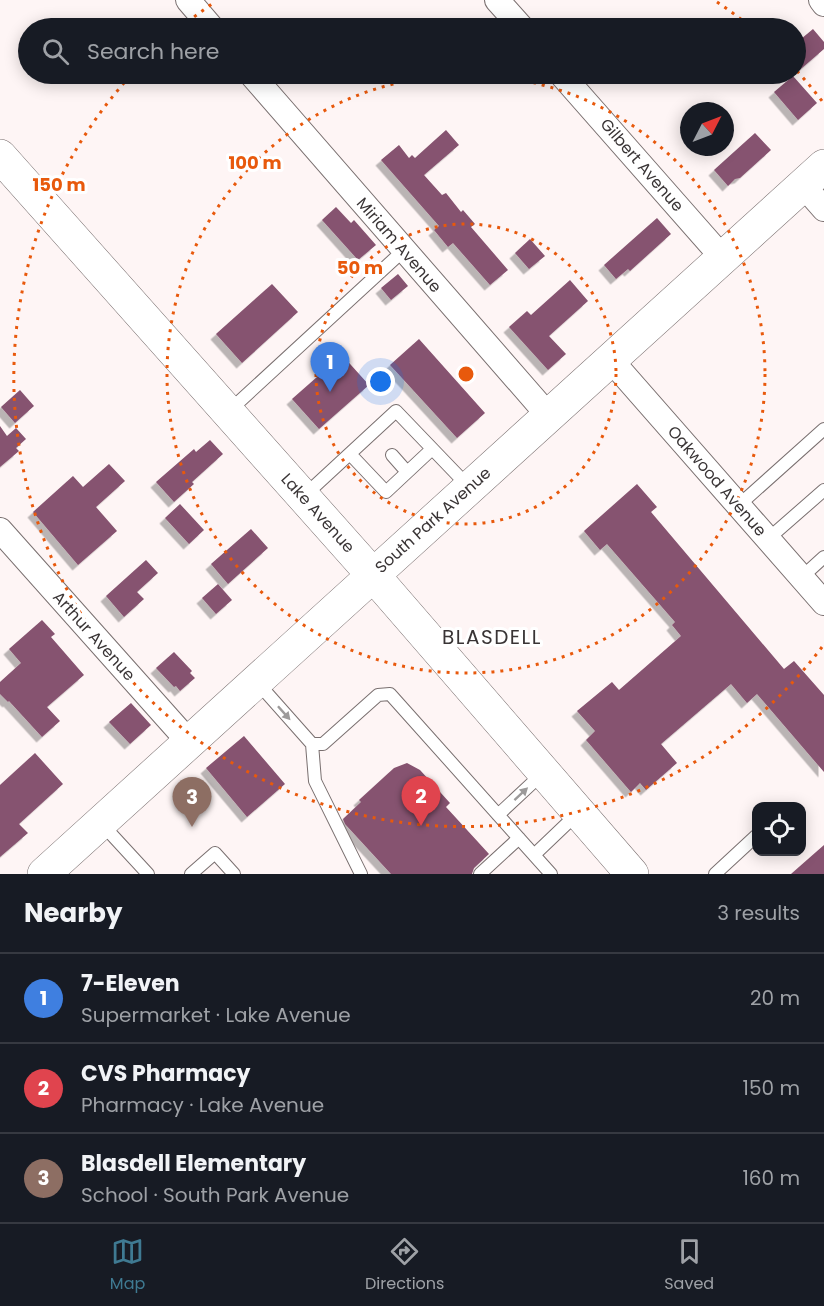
<!DOCTYPE html>
<html lang="en">
<head>
<meta charset="utf-8">
<style>
  body { margin:0; font-family:Poppins,sans-serif; background:#20242c; color:#f1f3f6 }
  .controls { position:absolute; right:18px; bottom:18px; display:grid; overflow:hidden; border-radius:12px; box-shadow:0 3px 15px #0003 }
  .controls button { width:54px; height:54px; display:grid; place-items:center; padding:0; border:0; border-bottom:2px solid #363941; background:#171b24; color:#f1f3f6; font:30px sans-serif }
  .compass { position:absolute; left:680px; top:102px; width:54px; height:54px; border-radius:50%; background:#171b24; box-shadow:0 3px 15px #0003; rotate:48deg }
  .you { position:absolute; left:381px; top:382px; width:21px; height:21px; margin:-15px; border:4px solid #fff; border-radius:50%; background:#1a73e8; box-shadow:0 0 0 9px #1a73e833 }
  .badge { display:grid; place-items:center; width:39px; height:39px; border-radius:50%; background:#3f7a92; color:#fff; font-size:20px; font-weight:700 }
  .pin { position:absolute; translate:-50% -50px; filter:drop-shadow(0 2px 3px #0008) }
  .pin::after { content:''; position:absolute; top:32px; width:21px; height:18px; background:inherit; clip-path:polygon(0 0,100% 0,50% 100%) }
  .list { margin:0; padding:0; list-style:none }
  h2 { display:flex; justify-content:space-between; align-items:center; height:78px; margin:0; padding:0 24px; font-size:26px }
  h2 small { font-size:20px; font-weight:400; color:#9ea1a6 }
  .list li { display:grid; grid-template-columns:39px 1fr auto; gap:18px; align-items:center; box-sizing:border-box; height:90px; padding:0 24px; border-top:2px solid #363941 }
  .list b { display:block; font-size:22px; white-space:nowrap }
  .list p { margin:0; font-size:20px; white-space:nowrap; color:#9ea1a6 }
  .list em { font-size:20px; font-style:normal; color:#9ea1a6 }
  .icon { flex:none; width:33px; height:33px; fill:none; stroke:currentColor; stroke-width:2; stroke-linecap:round; stroke-linejoin:round }
  .map { position:relative; flex:none; width:824px; height:874px; overflow:hidden }
  .search { position:absolute; background:#171b24; box-shadow:0 3px 15px #0003; left:18px; right:18px; top:18px; height:66px; display:flex; align-items:center; gap:15px; box-sizing:border-box; padding:0 21px; border-radius:33px; color:#9ea1a6; font-size:22px }
  .sheet { height:348px; background:#171b24 }
  nav { display:flex; justify-content:space-around; align-items:center; box-sizing:border-box; height:84px; border-top:2px solid #363941; background:#171b24; font-size:16px; color:#9ea1a6 }
  nav a { display:grid; justify-items:center; gap:3px }
  nav .on { color:#3f7a92 }
  .map>svg:first-child { display:block }
  .building { fill:#86526f; filter:url(#shadow) }
  .lines { fill:none; stroke-linecap:round; stroke-linejoin:round }
  .lane-casing { stroke:#796f6f; stroke-width:14 }
  .street-casing { stroke:#796f6f; stroke-width:26 }
  .secondary-casing { stroke:#796f6f; stroke-width:34 }
  .primary-casing { stroke:#796f6f; stroke-width:34 }
  .lane { stroke:#fff; stroke-width:12 }
  .street { stroke:#fff; stroke-width:24 }
  .secondary { stroke:#fff; stroke-width:33 }
  .primary { stroke:#fff; stroke-width:33 }
  .oneway { fill:#9c9a9a }
  .ring { fill:none; stroke:#e8590c; stroke-width:3; stroke-dasharray:3 6 }
  .labels { text-anchor:middle; dominant-baseline:central; stroke-width:6; stroke-linejoin:round; paint-order:stroke }
  .street-label { font-size:16px; fill:#393435; stroke:#fff }
  .quarter-label { font-size:20px; letter-spacing:1.5px; fill:#393435; stroke:#fff }
  .centre { fill:#e8590c; stroke:#fff; stroke-width:3 }
  .ring-label { font-size:18px; text-anchor:middle; font-weight:bold; fill:#e8590c; stroke:#fff; stroke-width:6; stroke-linejoin:round; paint-order:stroke }
</style>
</head>
<body>
<div class="map">
<svg width="824" height="874" viewBox="0 0 824 874">
  <defs>
    <filter id="shadow"><feDropShadow dx="-5.5" dy="5.5" stdDeviation="0" flood-color="#0004"/></filter>
  </defs>
  <rect width="100%" height="100%" fill="#fef5f5"/>
  <path class="building" d="M813 29 824 42V49L795 74V44Z
    M793 76 817 103 798 120 774 92Z
    M446 130 459 145 424 175 442 195 446 193 461 212 463 210 475 224 471 227 508 270 490 285 453 243 448 247 434 230 439 226 381 160 399 145 409 158 412 155 415 158Z
    M755 133 771 150 740 178 735 179 728 186 714 170Z
    M336 207 351 223 354 220 376 245 358 260 322 220Z
    M657 218 671 234 630 271 628 269 616 279 604 265Z
    M530 239 545 256 529 269 515 253Z
    M398 274 408 286 391 300 381 288Z
    M570 280 588 301 549 336 566 354 548 370 509 327 527 311 531 315Z
    M272 284 298 312 242 363 216 334Z
    M419 339 485 413 457 438 390 365Z
    M342 355 369 385 319 429 292 399Z
    M20 390 34 406 15 423 1 407Z
    M0 426 7 436 16 428 26 439 16 448 19 451 0 467Z
    M210 440 223 454 192 482 194 484 174 502 156 482 194 449 196 452Z
    M109 464 125 481 96 507 117 531 78 565 33 512 73 476 83 487Z
    M637 484 657 507 651 512 784 669 794 661 824 695V772L757 694 747 703 731 684 661 744 677 763 646 790 640 783 631 792 586 740 595 731 577 711 612 682 619 690 681 636 672 625 675 622 607 544 600 550 584 531Z
    M180 504 204 530 189 544 165 518Z
    M251 529 268 548 228 584 211 564Z
    M146 560 158 573 137 592 144 599 124 617 106 596Z
    M218 584 232 600 216 614 202 598Z
    M42 620 55 634 51 637 84 675 47 707 60 721 42 737 9 701 8 702 0 694V682L21 663 9 649Z
    M174 652 192 671 190 673 195 678 180 691 176 686 174 687 156 668Z
    M131 703 151 725 130 744 109 722Z
    M244 736 285 784 247 817 206 768Z
    M35 753 63 784 19 824 28 833 0 857V785Z
    M407 763 420 770 450 803 446 807 489 854 474 868 472 874H391L345 824 343 819 361 802 359 800 394 768Z
    M824 845V874H791Z"/>
  <g class="lines">
    <g class="lane-casing">
      <path id="lane" d="M228 412 404 250
        M350 454 386 492 432 449
        M392 455 407 472
        M304 496 396 411 468 486
        M738 506 824 429
        M768 539 824 490
        M802 577 824 557
        M257 682 312 744 315 781 361 874
        M312 744H323L378 695 390 694 551 874
        M498 815 543 773
        M101 823 148 874
        M534 855 578 813
        M191 874 215 853 234 874
        M480 874 519 838
        M715 874 756 836"/>
    </g>
    <g class="street-casing">
      <path id="street" d="M188 0 212 28
        M497 0 522 28
        M821 0 824 4
        M251 74 548 415
        M561 74 722 257
        M803 185 824 209
        M610 359 824 603
        M0 530 189 742"/>
    </g>
    <g class="secondary-casing">
      <path id="secondary" d="M0 156 373 575 632 874"/>
    </g>
    <g class="primary-casing">
      <path id="primary" d="M44 874 824 166"/>
    </g>
    <use href="#lane" class="lane"/>
    <use href="#street" class="street"/>
    <use href="#secondary" class="secondary"/>
    <use href="#primary" class="primary"/>
  </g>
  <defs><path id="oneway-solid" d="M-6-.8H1V-3.2L6.5 0L1 3.2V.8H-6Z" transform="scale(1.5)"/></defs>
  <g class="oneway">
    <use href="#oneway-solid" transform="translate(284 713) rotate(48)"/>
    <use href="#oneway-solid" transform="translate(521 794) rotate(-43)"/>
  </g>
  <g class="ring">
    <circle cx="466" cy="374" r="150"/>
    <circle cx="466" cy="374" r="299"/>
    <path d="M822 647A449 449 0 1 1 132 74M180 28A449 449 0 0 1 215 2M717 2A449 449 0 0 1 752 28M797 71A449 449 0 0 1 822 101"/>
  </g>
  <g class="labels">
    <g class="street-label">
      <text transform="translate(642 165) rotate(49)">Gilbert Avenue</text>
      <text transform="translate(399 245) rotate(49)">Miriam Avenue</text>
      <text transform="translate(717 481) rotate(49)">Oakwood Avenue</text>
      <text transform="translate(318 513) rotate(48)">Lake Avenue</text>
      <text transform="translate(433 520) rotate(-42)">South Park Avenue</text>
      <text transform="translate(94 636) rotate(48)">Arthur Avenue</text>
    </g>
    <g class="quarter-label">
      <text x="492" y="637">BLASDELL</text>
    </g>
  </g>
  <circle cx="466" cy="374" r="9" class="centre"/>
  <g class="ring-label">
    <text x="255" y="169">100 m</text>
    <text x="59" y="191">150 m</text>
    <text x="360" y="274">50 m</text>
  </g>
</svg>
<div class="controls">
<button><svg class="icon" aria-label="locate" viewBox="0 0 24 24"><circle cx="12" cy="12" r="6"/><path d="M12 2v4M12 18v4M2 12h4M18 12h4"/></svg></button>
</div>
<svg class="compass" viewBox="-18 -18 36 36"><path d="M0-13l5 13h-10z" fill="#e53935"/><path d="M0 13l5-13h-10z" fill="#9ea1a6"/></svg>
<div class="you"></div>
<div class="pin badge" style="left:330px;top:392px;background:#3f7fe0">1</div>
<div class="pin badge" style="left:421px;top:826px;background:#e0444e">2</div>
<div class="pin badge" style="left:192px;top:827px;background:#8d6e63">3</div>
<div class="search"><svg class="icon" aria-label="search" viewBox="0 0 24 24"><circle cx="10" cy="10" r="6"/><path d="M15 15l6 6"/></svg>Search here</div>
</div>
<section class="sheet">
<h2>Nearby<small>3 results</small></h2>
<ul class="list">
<li><span class="badge" style="background:#3f7fe0">1</span><div><b>7-Eleven</b><p>Supermarket · Lake Avenue</p></div><em>20 m</em></li>
<li><span class="badge" style="background:#e0444e">2</span><div><b>CVS Pharmacy</b><p>Pharmacy · Lake Avenue</p></div><em>150 m</em></li>
<li><span class="badge" style="background:#8d6e63">3</span><div><b>Blasdell Elementary</b><p>School · South Park Avenue</p></div><em>160 m</em></li>
</ul>
</section>
<nav>
<a class="on"><svg class="icon" aria-label="map" viewBox="0 0 24 24"><path d="M3 6l6-2 6 2 6-2v14l-6 2-6-2-6 2zM9 4v14M15 6v14"/></svg>Map</a>
<a><svg class="icon" aria-label="directions" viewBox="0 0 24 24"><path d="M12 3l9 9-9 9-9-9zM9 14v-3h6M13 9l2 2-2 2"/></svg>Directions</a>
<a><svg class="icon" aria-label="saved" viewBox="0 0 24 24"><path d="M7 4h10v16l-5-4-5 4z"/></svg>Saved</a>
</nav>
</body>
</html>
